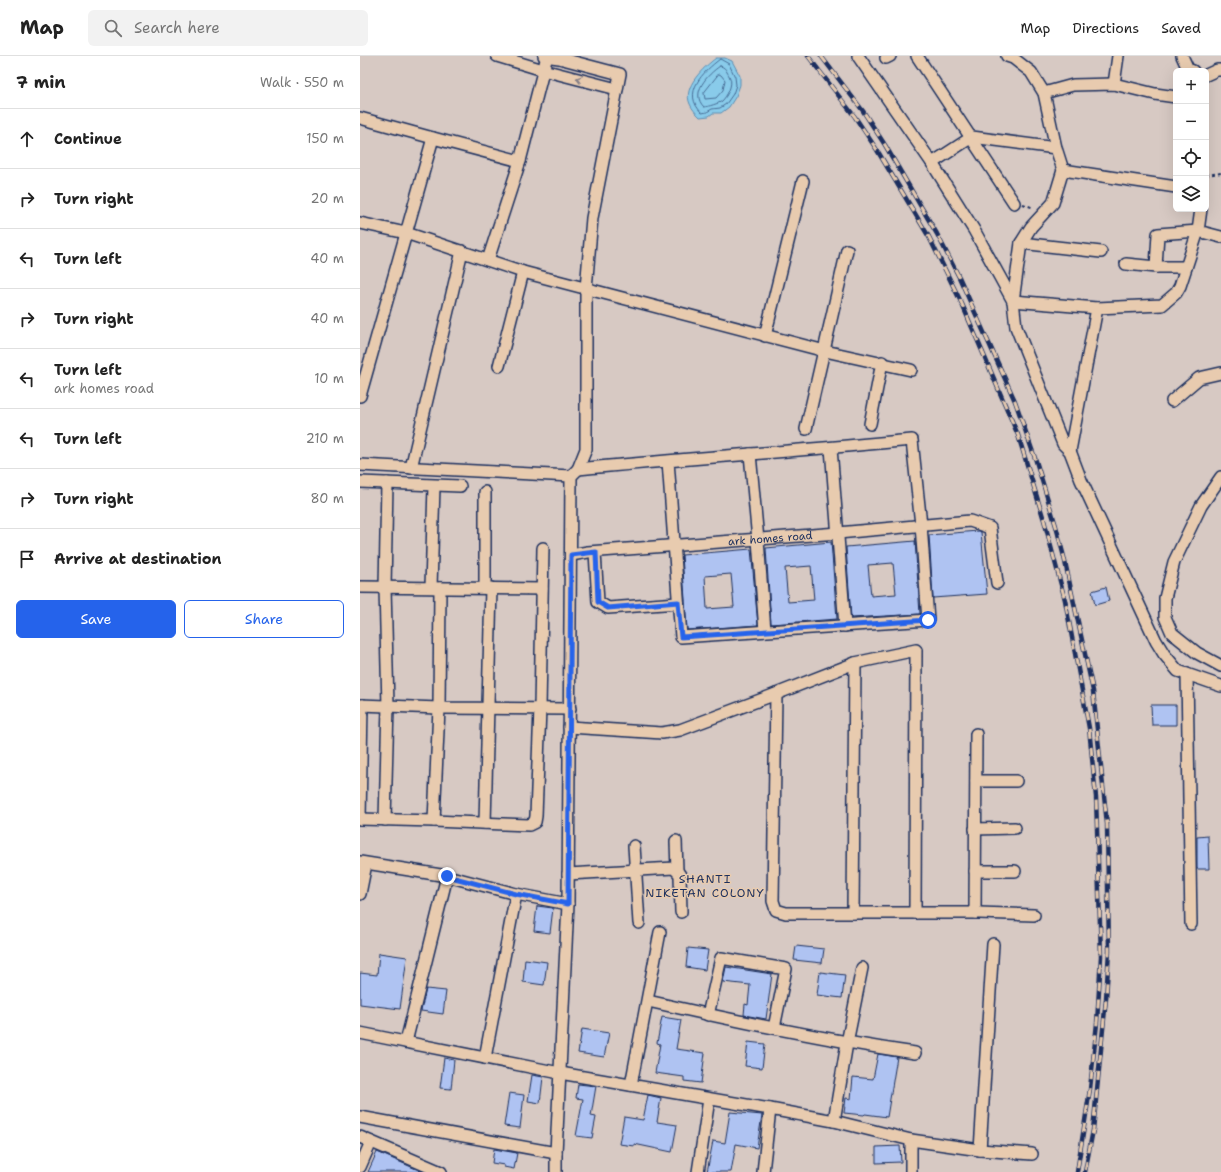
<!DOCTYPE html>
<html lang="en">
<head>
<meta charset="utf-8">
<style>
  body { margin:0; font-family:"Shantell Sans",sans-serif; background:#f2f2f2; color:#222 }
  .controls { position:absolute; right:12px; top:12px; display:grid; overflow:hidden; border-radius:6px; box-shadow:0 4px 16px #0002 }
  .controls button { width:36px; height:36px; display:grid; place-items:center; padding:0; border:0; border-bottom:1px solid #e0e0e0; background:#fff; color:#222; font:20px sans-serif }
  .stop { position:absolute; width:12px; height:12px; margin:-9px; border:3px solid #2563eb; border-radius:50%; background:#fff }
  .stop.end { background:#2563eb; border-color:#fff; box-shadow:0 1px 4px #0008 }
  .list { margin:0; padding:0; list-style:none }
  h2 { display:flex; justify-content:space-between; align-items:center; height:52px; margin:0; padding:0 16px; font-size:17px }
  h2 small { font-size:13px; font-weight:400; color:#767676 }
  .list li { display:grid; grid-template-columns:26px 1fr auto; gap:12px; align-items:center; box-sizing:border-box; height:60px; padding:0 16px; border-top:1px solid #e0e0e0 }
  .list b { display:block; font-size:15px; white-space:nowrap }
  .list p { margin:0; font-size:13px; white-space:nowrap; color:#767676 }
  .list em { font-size:13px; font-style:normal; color:#767676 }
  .actions { display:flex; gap:8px; padding:12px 16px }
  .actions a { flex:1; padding:9px 0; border:1px solid #2563eb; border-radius:6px; text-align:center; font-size:14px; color:#2563eb }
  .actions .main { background:#2563eb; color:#fff }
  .icon { flex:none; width:22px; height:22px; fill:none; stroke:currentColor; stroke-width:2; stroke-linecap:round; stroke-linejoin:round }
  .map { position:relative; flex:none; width:861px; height:1116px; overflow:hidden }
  header { display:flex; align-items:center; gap:24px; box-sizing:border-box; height:56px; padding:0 20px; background:#fff; border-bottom:1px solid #e0e0e0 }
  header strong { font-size:19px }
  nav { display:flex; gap:22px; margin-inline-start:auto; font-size:14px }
  .search { width:280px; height:36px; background:#f2f2f2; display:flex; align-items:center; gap:10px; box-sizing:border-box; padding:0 14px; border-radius:6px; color:#767676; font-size:15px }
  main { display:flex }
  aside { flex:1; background:#fff }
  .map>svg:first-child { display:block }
  .water { fill:#89cbea; stroke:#5d8db2 }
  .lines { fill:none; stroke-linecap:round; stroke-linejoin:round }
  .shore { stroke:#476d96; stroke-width:1 }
  .building { fill:#afc3f2; stroke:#1b2f5e; fill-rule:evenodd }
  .minor-casing { stroke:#1b2f5e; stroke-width:14 }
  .path { stroke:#1b2f5e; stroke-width:2; stroke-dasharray:3 3; stroke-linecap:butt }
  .minor { stroke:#e8cbaf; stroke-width:11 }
  .rail-casing { stroke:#1b2f5e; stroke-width:4.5 }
  .rail { stroke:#e8cbaf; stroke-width:3; stroke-dasharray:9; stroke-linecap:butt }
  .oneway { stroke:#827d86 }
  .route { stroke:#2563eb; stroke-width:5 }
  .labels { text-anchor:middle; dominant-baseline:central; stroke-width:3; stroke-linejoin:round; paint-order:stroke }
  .street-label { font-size:11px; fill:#1b2f5e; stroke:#e8cbaf }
  .neighbourhood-label { font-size:12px; letter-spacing:1px; fill:#1b2f5e; stroke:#e8cbaf }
</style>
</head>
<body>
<header>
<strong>Map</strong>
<div class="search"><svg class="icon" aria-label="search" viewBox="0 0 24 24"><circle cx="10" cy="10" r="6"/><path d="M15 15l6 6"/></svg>Search here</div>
<nav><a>Map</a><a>Directions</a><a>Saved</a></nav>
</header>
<main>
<aside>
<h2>7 min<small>Walk · 550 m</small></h2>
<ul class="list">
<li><svg class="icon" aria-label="ahead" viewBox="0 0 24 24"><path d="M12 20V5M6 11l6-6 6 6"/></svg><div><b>Continue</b></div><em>150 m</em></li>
<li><svg class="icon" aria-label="right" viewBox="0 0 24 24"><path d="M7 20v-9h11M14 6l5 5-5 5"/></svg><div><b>Turn right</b></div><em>20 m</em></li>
<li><svg class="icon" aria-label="left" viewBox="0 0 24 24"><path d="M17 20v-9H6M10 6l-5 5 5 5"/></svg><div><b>Turn left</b></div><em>40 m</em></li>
<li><svg class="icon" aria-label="right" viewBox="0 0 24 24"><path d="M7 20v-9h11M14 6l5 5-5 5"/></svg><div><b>Turn right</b></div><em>40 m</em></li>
<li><svg class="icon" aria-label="left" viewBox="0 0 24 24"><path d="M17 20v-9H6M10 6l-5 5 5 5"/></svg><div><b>Turn left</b><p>ark homes road</p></div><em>10 m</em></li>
<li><svg class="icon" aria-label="left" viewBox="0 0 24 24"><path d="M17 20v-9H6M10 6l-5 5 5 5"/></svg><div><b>Turn left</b></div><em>210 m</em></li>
<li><svg class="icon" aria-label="right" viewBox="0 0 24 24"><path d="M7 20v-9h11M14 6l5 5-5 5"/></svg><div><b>Turn right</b></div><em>80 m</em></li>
<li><svg class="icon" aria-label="arrive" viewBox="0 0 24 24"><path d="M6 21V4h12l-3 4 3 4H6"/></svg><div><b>Arrive at destination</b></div></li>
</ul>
<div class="actions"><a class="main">Save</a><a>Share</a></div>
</aside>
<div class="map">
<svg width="861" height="1116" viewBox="0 0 861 1116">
  <rect width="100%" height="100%" fill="#d7c9c3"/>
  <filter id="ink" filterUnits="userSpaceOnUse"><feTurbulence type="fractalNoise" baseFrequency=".025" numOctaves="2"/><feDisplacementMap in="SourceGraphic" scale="8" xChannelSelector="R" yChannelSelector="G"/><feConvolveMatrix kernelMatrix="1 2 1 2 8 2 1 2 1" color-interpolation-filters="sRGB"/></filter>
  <g filter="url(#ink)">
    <path class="water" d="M356 2H365L372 5 380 20V29L376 40 369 51 361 57H353L349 60 340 61C336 57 332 53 330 48 322 31 344 11 356 2Z"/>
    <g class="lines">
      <path class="shore" d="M360 3 369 8 375 21 376 29 373 38 366 48 360 52 352 53 347 56 342 57C321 37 343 16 360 3Z
        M360 10C364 11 365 12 367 16 368 18 369 19 370 22 373 29 367 40 362 45 360 47 347 51 344 51 330 37 347 19 360 10Z
        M359 18 361 19 365 24 363 34 356 42 345 43 344 37Z"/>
    </g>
    <path class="building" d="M618 475 621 476 627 538 573 542 569 479Z
      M555 485 560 558 491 562 486 491ZM533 507 536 538 511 540 508 509Z
      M471 486 477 563 411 568 406 492ZM451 510 454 544 428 546 425 512Z
      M391 493 398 569 327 574 322 499ZM371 518 374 551 347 553 345 520Z
      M746 531 749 545 735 549 732 535Z
      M791 649H816V669H792Z
      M848 780 849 813H837V781Z
      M177 850 193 852 190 877 174 875Z
      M436 890 464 893 462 907 434 904Z
      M328 892 348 894 345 914 326 911Z
      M19 897 47 901 40 953 0 948V917L17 919Z
      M165 903 187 906 184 929 163 926Z
      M366 911 412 918 406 963 384 959 385 948 388 949 390 929 363 926Z
      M460 916 485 919 482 942 457 939Z
      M66 933 86 935 83 958 61 955Z
      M302 961 321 964 316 993 345 997 341 1027 324 1025V1021L295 1017 300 988 297 987Z
      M222 973 249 977 244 1001 218 997Z
      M388 986 405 988 402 1012 385 1010Z
      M518 998 537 1001 527 1061 505 1058 504 1059 484 1057 486 1042 491 1043 493 1021 513 1023Z
      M84 1002 94 1004 91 1033 80 1032Z
      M172 1019 183 1021 180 1047 168 1045Z
      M218 1028 236 1030 231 1060 236 1061 232 1082 216 1080 223 1043 216 1042Z
      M149 1037 164 1039 160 1072 144 1070Z
      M288 1039 301 1042 297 1066 317 1069 312 1096 274 1088V1090L259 1088 264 1061 283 1064Z
      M370 1056 402 1059 397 1092 376 1088 371 1116H347L353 1085 365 1087Z
      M540 1090 541 1106 516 1107V1091Z
      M134 1093 157 1097 154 1113 144 1111V1109L132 1107Z
      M17 1096 63 1116H8Z"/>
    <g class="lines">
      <g class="minor-casing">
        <g id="minor">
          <path d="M137 0 183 14 257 33"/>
          <path d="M184 0 199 2 260 18 232 162 226 233V393L218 413 211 420 208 848 196 1097V1116"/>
          <path d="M498 0 572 107 614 174 653 245 737 252 802 249 816 237 820 230 838 175 841 153"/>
          <path d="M557 0 654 147"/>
          <path d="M647 0 653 2 671 16 684 37 696 92 703 114 693 147 671 171 661 187 653 245 656 271 703 388 710 395 721 424 796 585 804 598 818 615 861 630"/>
          <path d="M822 0 828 13 833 15"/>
          <path d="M526 2 530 0"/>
          <path d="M846 19 857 14H861"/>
          <path d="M754 28 758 0"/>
          <path d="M684 37 713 29 754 28 795 38 816 41"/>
          <path d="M0 62 73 82 160 105"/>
          <path d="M572 107 612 81 696 92"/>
          <path d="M703 114 816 131"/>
          <path d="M0 167 46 177 163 216 465 295 551 314"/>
          <path d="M661 187 741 196"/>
          <path d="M128 204 160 105 187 0"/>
          <path d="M766 208 796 211 798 178 838 175 861 181"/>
          <path d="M796 211H826"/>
          <path d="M405 280 443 125"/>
          <path d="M139 310 163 216"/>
          <path d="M0 340 73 82"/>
          <path d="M812 345 839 322 861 317"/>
          <path d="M510 368 522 306"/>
          <path d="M446 373 487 194"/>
          <path d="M471 392 485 570"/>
          <path d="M710 395 737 252"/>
          <path d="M390 398 398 484 405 575"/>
          <path d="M0 409 211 420"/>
          <path d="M51 412 102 195"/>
          <path d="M218 413C329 402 441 395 552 384L561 469 568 564 321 581 308 405"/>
          <path d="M861 421 841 450 814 506 805 542V561L812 577 837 597 861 610"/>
          <path d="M0 426 100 430"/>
          <path d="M235 496 238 546 248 552 318 547"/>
          <path id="s1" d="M211 499 228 496 478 477 610 465 630 472 637 527"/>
          <path d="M0 531 182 533"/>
          <path d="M71 531 74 430"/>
          <path d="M125 532V436"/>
          <path d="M827 618 831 868"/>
          <path d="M416 638 413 845 416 854 426 857H619L674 859"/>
          <path d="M0 649 79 652 210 653"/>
          <path d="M209 671 302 677 320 674 416 638 495 607 556 594 555 857"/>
          <path d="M616 725H656"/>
          <path d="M0 763 74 765 169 769 175 766 176 760 180 652 183 492"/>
          <path d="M0 763 2 649"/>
          <path d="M25 764 28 650 25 532 27 427"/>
          <path d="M74 765 79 652 80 532"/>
          <path d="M125 767 131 532"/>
          <path d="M615 773 655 772"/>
          <path d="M316 785 317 815"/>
          <path d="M274 790 279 867"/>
          <path d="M0 806 87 820 156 838 208 848"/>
          <path d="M615 815H655"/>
          <path d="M208 818 314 812 317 815 320 819 321 856"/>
          <path d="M0 838 6 808"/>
          <path d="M493 857 495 607"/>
          <path d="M615 857 616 678"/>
          <path d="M288 945C376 965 465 984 555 997"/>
          <path d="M348 959 361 902 426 913 414 972"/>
          <path d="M0 977 200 1017 410 1053 474 1065 551 1084 620 1094 672 1098"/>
          <path d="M46 986 87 820"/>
          <path d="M125 1002 156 838"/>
          <path d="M271 1029 300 876"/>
          <path d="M0 1061 196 1097"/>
          <path d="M474 1065 487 987 502 912"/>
          <path d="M0 1081 81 1116"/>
          <path d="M620 1094 633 888"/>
          <path d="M0 1111 11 1086"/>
          <path d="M338 1116 349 1043"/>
          <path d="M403 1116 410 1053"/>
          <path d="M551 1116V1084"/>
        </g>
      </g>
      <path class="path" d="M846 119 861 117
        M663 148 674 152"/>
      <use href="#minor" class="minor"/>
      <g class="rail-casing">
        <path id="rail" d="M448 0 495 61 517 94 569 181 602 248 658 379 684 464 705 544 729 672 736 741 741 900 737 967 730 1033 717 1116
          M461 0 503 55 525 89 577 178 599 221 655 345 676 405 696 470 704 501 733 635 747 768 749 895 746 943 733 1074 725 1116"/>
      </g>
      <use href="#rail" class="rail"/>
    </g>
    <defs><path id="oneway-chevron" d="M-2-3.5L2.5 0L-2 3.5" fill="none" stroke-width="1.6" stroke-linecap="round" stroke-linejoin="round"/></defs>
    <use class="oneway" href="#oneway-chevron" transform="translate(219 23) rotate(-165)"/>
  </g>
  <g class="lines" filter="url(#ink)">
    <path class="route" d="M87 820 156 838 208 848 211 499 236 496 238 546 248 552 318 546 321 581 568 564"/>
  </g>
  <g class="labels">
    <g class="street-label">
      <text stroke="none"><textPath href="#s1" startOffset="200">ark homes road</textPath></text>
    </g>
    <g class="neighbourhood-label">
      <text x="345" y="823">SHANTI<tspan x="345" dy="14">NIKETAN COLONY</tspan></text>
    </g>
  </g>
</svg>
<div class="controls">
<button>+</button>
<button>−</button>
<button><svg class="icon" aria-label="locate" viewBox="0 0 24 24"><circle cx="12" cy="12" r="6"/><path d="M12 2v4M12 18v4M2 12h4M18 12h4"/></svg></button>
<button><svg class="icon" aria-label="layers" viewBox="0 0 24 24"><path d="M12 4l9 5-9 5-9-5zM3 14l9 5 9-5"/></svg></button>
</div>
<div class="stop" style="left:568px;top:564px"></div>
<div class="stop end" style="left:87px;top:820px"></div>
</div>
</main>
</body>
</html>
